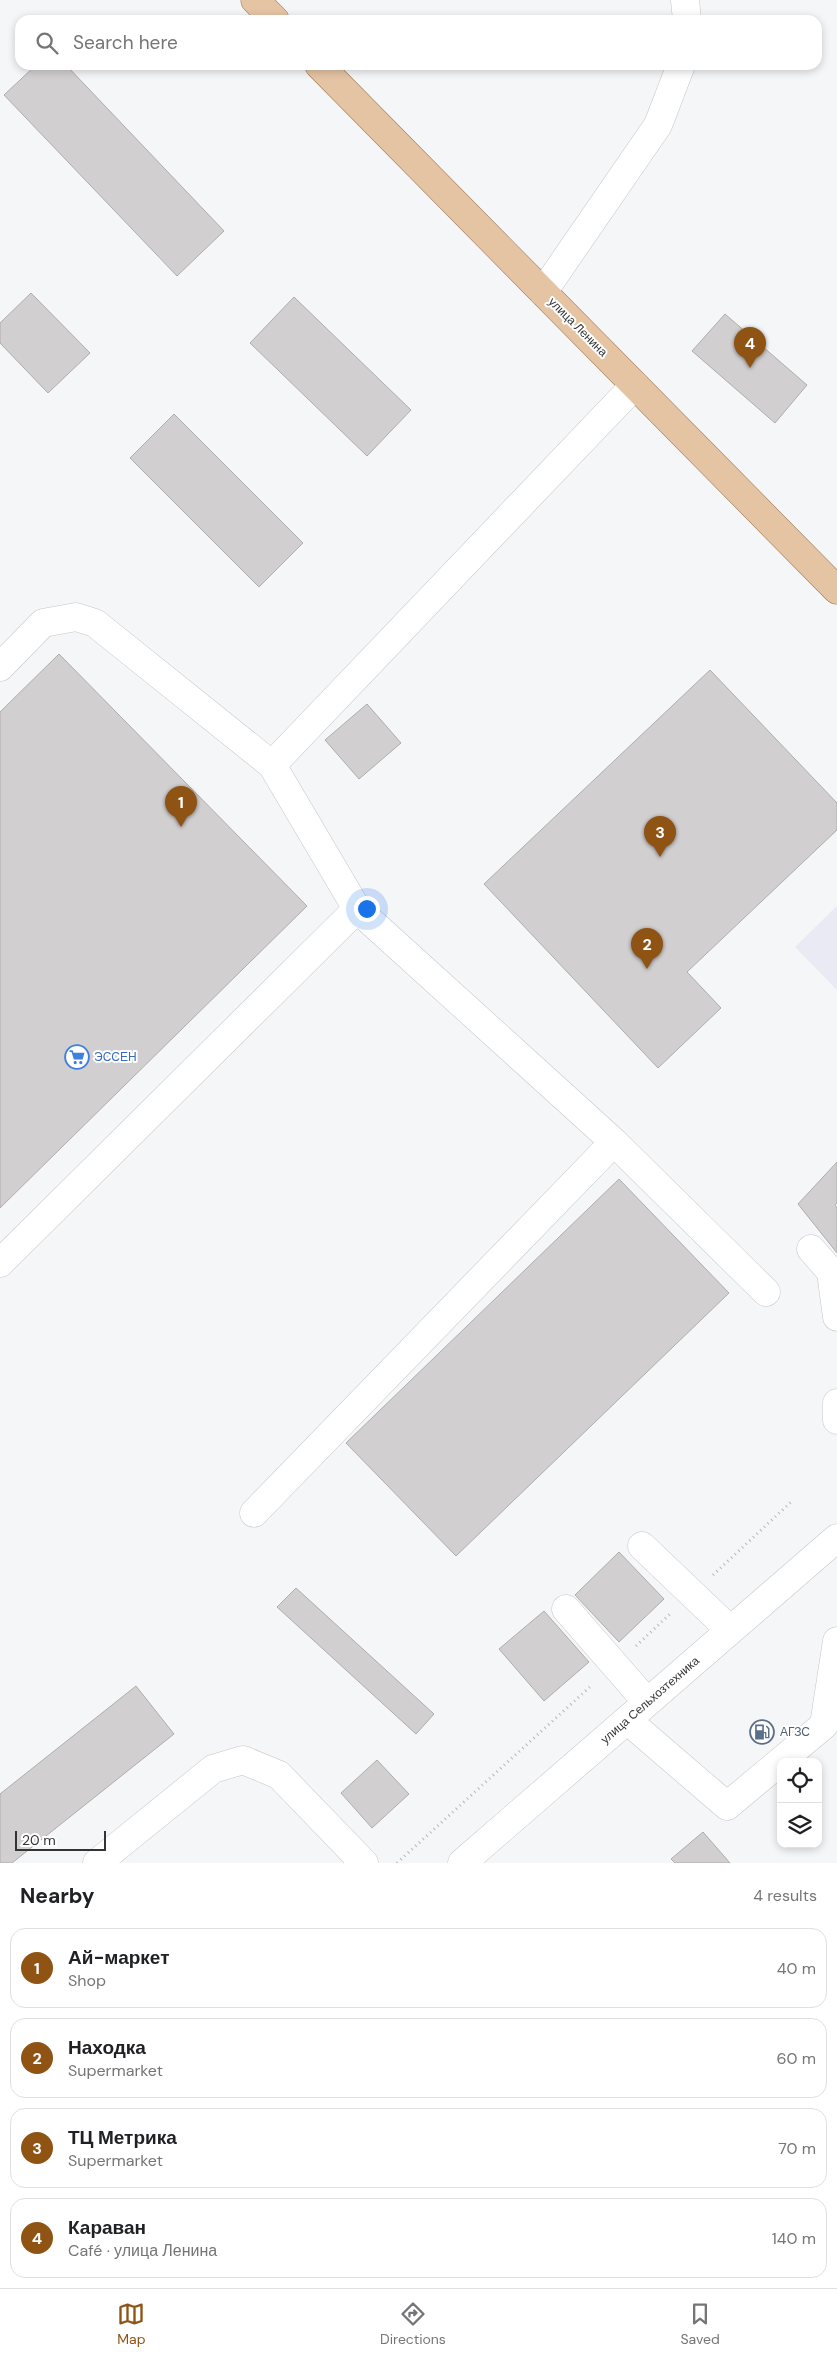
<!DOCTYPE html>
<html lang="en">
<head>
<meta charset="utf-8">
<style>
  body { margin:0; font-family:"DM Sans",sans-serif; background:#f6f6f6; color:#202124 }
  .controls { position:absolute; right:15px; bottom:15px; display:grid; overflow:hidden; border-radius:10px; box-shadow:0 2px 8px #0003 }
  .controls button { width:45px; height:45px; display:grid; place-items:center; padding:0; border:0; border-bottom:1px solid #e0e0e0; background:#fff; color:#202124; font:25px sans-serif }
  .scale { position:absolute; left:15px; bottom:12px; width:91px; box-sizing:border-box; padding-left:5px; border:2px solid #343435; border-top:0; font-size:14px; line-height:18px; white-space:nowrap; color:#343435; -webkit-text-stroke:4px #fff; paint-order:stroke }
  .you { position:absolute; left:366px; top:908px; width:18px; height:18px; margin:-12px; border:4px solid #fff; border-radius:50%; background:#1a73e8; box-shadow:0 0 0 8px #1a73e833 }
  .badge { display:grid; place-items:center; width:32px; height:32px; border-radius:50%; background:#8f5314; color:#fff; font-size:16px; font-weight:700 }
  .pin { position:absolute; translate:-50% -41px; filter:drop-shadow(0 1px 2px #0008) }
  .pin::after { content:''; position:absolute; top:26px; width:18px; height:15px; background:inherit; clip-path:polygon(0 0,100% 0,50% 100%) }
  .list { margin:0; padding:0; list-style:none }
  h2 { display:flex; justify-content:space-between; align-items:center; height:65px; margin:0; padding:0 20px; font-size:21px }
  h2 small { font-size:16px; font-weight:400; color:#757577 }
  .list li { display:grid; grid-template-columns:32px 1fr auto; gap:15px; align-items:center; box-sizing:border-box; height:80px; margin:0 10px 10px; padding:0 10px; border:1px solid #e0e0e0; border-radius:15px }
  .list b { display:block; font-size:19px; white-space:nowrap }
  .list p { margin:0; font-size:16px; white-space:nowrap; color:#757577 }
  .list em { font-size:16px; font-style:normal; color:#757577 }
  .icon { flex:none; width:28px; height:28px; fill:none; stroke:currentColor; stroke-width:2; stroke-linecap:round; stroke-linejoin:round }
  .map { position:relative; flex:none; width:837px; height:1863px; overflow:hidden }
  .search { position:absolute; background:#fff; box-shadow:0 2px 8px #0003; left:15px; right:15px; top:15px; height:55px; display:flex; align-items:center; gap:12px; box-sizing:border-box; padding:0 18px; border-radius:15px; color:#757577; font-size:19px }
  .sheet { height:425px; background:#fff }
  nav { display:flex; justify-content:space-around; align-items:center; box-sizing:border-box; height:70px; border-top:1px solid #e0e0e0; background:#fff; font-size:14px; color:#757577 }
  nav a { display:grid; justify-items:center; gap:2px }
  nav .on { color:#8f5314 }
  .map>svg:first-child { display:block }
  .built { fill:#e9eaf4 }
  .building { fill:#d2cfd1; stroke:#afacad }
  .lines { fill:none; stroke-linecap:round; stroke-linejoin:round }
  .minor-casing { stroke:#c6c6c9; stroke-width:29 }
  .major-casing { stroke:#9c7856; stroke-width:29 }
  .path { stroke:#b6b7b8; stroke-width:3; stroke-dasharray:1 4; stroke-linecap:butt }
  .minor { stroke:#fff; stroke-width:28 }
  .major { stroke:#e5c4a4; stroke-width:28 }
  .labels { text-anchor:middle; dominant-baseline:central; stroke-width:4; stroke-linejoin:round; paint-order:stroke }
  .street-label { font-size:12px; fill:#343435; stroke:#fff }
  .shop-label { font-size:12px; fill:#366cbe; stroke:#fff; text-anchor:start }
  .service-label { font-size:12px; fill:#4e5e75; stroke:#fff; text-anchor:start }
</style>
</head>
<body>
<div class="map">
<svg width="837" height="1863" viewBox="0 0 837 1863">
  <rect width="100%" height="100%" fill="#f5f6f8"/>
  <path class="built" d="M837 906V990L795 947Z"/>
  <path class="building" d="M36 65H66L224 231 177 276 4 95Z
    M31 293 90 353 48 393 0 343V323Z
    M294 297 411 410 367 456 250 343Z
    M725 314 807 385 775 423 692 351Z
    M174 414 303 543 259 587 130 458Z
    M59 654 307 906 0 1208V712Z
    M710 670 837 803V830L687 972 721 1008 658 1068 484 884Z
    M367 704 401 743 359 779 325 740Z
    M837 1162V1203L835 1205 837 1208V1253L798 1204Z
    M619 1179 729 1293 456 1556 346 1443Z
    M619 1552 664 1599 619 1642 575 1595Z
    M296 1588 434 1714 416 1734 277 1607Z
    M544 1611 589 1662 544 1701 499 1649Z
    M136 1686 174 1734 12 1863H0V1794Z
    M377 1760 409 1794 372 1828 341 1793Z
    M703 1832 730 1863H675L671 1859Z"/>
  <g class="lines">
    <g class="minor-casing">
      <path id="minor" d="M685 0 687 20
        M543 292 658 125 681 65
        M635 385 272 765 357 909 614 1142 766 1292
        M0 667 43 623 76 617 95 623 272 765
        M811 1249 831 1272 837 1317
        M0 1263 357 909
        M837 1403V1420
        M254 1513 614 1142
        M642 1546 730 1630
        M566 1609 647 1702
        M627 1720 727 1806 824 1725 837 1641
        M97 1863 213 1769 243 1760 279 1775 364 1863
        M462 1863 837 1538"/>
    </g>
    <g class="major-casing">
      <path id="major" d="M255 0 275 20
        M319 65 837 590"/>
    </g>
    <path class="path" d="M713 1575 791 1502
      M636 1646 670 1614
      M397 1863 592 1685"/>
    <use href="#minor" class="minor"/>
    <use href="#major" class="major"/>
  </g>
  <defs>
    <g id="supermarket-ring" transform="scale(1.25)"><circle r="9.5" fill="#fff" stroke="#3f7fe0" stroke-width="1.5"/><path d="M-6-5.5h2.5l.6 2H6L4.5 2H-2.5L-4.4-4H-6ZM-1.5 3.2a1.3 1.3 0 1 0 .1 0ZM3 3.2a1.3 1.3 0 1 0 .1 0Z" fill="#3f7fe0"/></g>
    <g id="fuel-ring" transform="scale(1.25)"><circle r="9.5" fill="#fff" stroke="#5c6f8a" stroke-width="1.5"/><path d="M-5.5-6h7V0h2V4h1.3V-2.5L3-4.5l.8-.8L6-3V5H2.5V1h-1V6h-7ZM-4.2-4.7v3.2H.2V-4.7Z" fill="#5c6f8a"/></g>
  </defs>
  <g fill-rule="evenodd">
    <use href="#supermarket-ring" x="77" y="1057"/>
    <use href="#fuel-ring" x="762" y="1732"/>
  </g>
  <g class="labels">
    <g class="street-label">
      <text transform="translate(578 327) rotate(45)">улица Ленина</text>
      <text transform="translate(650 1700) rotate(-41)">улица Сельхозтехника</text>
    </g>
    <g class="shop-label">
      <text x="94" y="1057">ЭССЕН</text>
    </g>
    <g class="service-label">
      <text x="780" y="1732">АГЗС</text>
    </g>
  </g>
</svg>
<div class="controls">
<button><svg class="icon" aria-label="locate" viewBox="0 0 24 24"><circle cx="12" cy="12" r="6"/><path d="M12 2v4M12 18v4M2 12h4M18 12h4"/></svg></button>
<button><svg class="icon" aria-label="layers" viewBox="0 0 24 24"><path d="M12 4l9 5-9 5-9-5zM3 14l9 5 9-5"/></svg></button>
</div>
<div class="scale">20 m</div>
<div class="you"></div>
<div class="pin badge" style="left:181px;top:827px">1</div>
<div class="pin badge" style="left:647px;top:969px">2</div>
<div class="pin badge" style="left:660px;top:857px">3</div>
<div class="pin badge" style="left:750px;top:368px">4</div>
<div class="search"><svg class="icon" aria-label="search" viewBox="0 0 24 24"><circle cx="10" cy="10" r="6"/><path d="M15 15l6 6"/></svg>Search here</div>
</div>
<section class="sheet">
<h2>Nearby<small>4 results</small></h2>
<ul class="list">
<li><span class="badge">1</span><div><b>Ай-маркет</b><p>Shop</p></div><em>40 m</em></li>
<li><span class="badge">2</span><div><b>Находка</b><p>Supermarket</p></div><em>60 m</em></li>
<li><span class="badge">3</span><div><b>ТЦ Метрика</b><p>Supermarket</p></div><em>70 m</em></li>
<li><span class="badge">4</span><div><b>Караван</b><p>Café · улица Ленина</p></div><em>140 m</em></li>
</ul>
</section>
<nav>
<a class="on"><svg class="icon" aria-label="map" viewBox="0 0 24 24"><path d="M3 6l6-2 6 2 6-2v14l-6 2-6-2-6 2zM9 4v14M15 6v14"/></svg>Map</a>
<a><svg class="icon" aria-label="directions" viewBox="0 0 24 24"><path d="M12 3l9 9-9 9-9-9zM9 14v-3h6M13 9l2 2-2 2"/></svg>Directions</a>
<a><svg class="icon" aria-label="saved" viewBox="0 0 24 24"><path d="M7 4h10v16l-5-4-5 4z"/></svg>Saved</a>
</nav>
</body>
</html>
